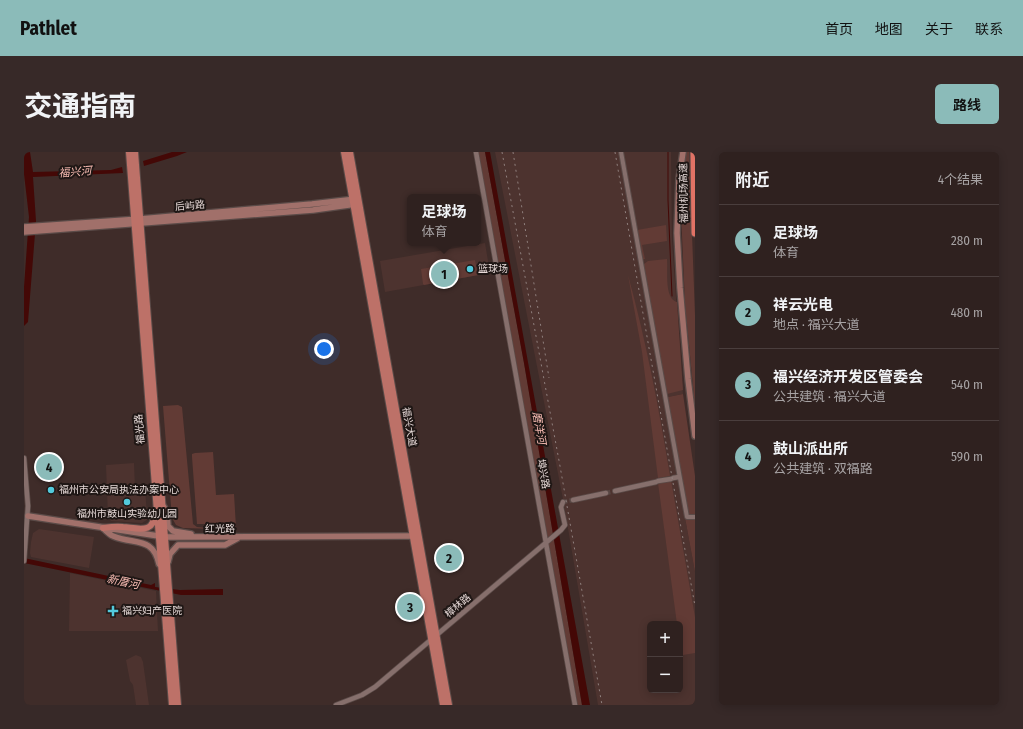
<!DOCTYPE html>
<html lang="zh">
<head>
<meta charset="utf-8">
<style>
  body { margin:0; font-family:"Fira Sans Condensed","Noto Sans SC",sans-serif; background:#372928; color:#f1f3f6 }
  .controls { position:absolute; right:12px; bottom:12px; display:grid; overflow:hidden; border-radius:6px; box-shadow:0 2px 10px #0003 }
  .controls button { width:36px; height:36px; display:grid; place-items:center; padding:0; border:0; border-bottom:1px solid #4a3e3d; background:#2f211f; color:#f1f3f6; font:20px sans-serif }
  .you { position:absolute; left:300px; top:197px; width:14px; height:14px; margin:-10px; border:3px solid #fff; border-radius:50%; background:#1a73e8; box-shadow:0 0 0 6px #1a73e833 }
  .badge { display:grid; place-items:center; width:26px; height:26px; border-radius:50%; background:#8bbbb9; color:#111; font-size:13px; font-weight:700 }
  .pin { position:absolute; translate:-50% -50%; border:2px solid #fff; box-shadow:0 1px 4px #0006 }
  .popup { position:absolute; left:383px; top:42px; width:74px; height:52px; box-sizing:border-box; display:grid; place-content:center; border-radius:6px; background:#2f211f; filter:drop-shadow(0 1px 3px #0005); font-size:13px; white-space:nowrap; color:#a7a3a4 }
  .popup b { font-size:15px; color:#f1f3f6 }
  .popup::after { content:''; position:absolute; left:50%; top:100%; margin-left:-8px; border:8px solid transparent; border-top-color:#2f211f }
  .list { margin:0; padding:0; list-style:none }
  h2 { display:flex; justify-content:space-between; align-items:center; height:52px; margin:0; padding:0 16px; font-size:17px }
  h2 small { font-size:13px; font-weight:400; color:#a7a3a4 }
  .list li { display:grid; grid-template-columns:26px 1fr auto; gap:12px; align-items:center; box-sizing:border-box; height:72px; padding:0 16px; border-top:1px solid #4a3e3d }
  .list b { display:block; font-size:15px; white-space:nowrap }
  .list p { margin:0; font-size:13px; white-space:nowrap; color:#a7a3a4 }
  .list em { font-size:13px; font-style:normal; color:#a7a3a4 }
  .map { position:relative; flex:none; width:671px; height:553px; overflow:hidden; border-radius:6px }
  header { display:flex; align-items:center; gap:24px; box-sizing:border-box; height:56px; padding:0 20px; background:#8bbbb9; color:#111 }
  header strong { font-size:19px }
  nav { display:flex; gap:22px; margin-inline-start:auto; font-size:14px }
  .intro { display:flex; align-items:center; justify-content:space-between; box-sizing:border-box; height:96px; padding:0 24px }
  h1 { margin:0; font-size:28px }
  .button { padding:10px 18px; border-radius:6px; background:#8bbbb9; color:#111; font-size:14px; font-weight:700 }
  main { display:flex; gap:24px; padding:0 24px }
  aside { flex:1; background:#2f211f; border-radius:6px; box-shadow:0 2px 10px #0003 }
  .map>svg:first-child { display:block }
  .built { fill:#4d332f; fill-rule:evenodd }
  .green { fill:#623b35 }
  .water { fill:#440806 }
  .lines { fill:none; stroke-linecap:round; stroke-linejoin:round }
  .stream { stroke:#440806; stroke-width:1 }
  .tertiary-tunnel { stroke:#584643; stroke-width:4.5; stroke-dasharray:4.5 2; stroke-linecap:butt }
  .minor-casing { stroke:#5b4b48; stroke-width:6 }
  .tertiary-casing { stroke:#5b4b48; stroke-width:6 }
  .secondary-casing { stroke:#5b4b48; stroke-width:8 }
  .primary-casing { stroke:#5b4b48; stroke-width:8 }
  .motorway-casing { stroke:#5b4b48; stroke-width:9 }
  .minor { stroke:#866f6c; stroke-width:4 }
  .tertiary { stroke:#866f6c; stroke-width:4.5 }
  .secondary { stroke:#a1706a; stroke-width:5.5 }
  .primary { stroke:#bd7168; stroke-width:6 }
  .motorway { stroke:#e17265; stroke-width:7 }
  .rail { stroke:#90807e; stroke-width:1; stroke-dasharray:2 4; stroke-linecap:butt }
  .poi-dot { fill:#53cadc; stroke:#1f1715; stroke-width:1.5 }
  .labels { text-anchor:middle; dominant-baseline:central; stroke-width:4; stroke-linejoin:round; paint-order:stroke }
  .street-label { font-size:10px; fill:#e6d9d7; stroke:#1f1715 }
  .poi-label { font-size:10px; fill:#e6d9d7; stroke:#1f1715; text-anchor:start }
  .water-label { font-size:11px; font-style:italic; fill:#fcbfb6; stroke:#1f1715 }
</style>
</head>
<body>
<header>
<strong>Pathlet</strong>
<nav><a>首页</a><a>地图</a><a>关于</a><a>联系</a></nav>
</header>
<div class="intro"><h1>交通指南</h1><a class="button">路线</a></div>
<main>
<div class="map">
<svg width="671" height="553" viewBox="0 0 671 553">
  <rect width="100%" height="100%" fill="#3f2c29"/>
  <path class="built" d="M471 0H647L648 89 659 242 639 246 671 420V553H574L539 347ZM626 472H656V538H626Z
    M461 91 466 121 361 140 356 109Z
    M110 311 111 337 121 336 123 363H127V365L118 371 87 369 84 365 82 313Z
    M15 377 70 385 65 416 7 405 6 401 7 390 9 381Z
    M46 421 132 439 134 479H45Z
    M112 503 117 505 119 510 125 553H112L109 533 106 529 102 508Z"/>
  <path class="green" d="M454 0H461L500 211 558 553H552Z
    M661 0H665L671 163V255L661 151 657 61V41Z
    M642 73 643 89 618 93 621 107H617L613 78Z
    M643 107C644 119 640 146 653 150L659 238 643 242 619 115 620 112 624 109Z
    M451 108 453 119 464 117 465 121 400 133 399 132 397 117Z
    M604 123C622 189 635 256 646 324L634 326 618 200Z
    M659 242 671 324V420L639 246Z
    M154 253 158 255 169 372 173 375 194 377 159 376 152 373 148 366 139 254Z
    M189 300 192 343 210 342 212 375 194 376V372H173L168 305V302L171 301Z
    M647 328 671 465V501L659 503 656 487V472H653L634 331Z"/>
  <path class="water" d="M0 0H6L9 20 87 18 98 15 99 21 9 25 12 69 4 170 0 174V135L5 65 0 22Z
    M148 0H163L153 4 120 14 119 9Z
    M461 0H466L566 553H558L500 211Z
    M0 406 127 433 131 431V435L156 438 199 437V443H157L0 411Z"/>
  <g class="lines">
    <path class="stream" d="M644 0V48L648 144"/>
    <path class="tertiary-tunnel" d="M582 341 591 339
      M539 350 549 348"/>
    <g class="minor-casing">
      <path id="minor" d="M597 0 663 365H671"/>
    </g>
    <g class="tertiary-casing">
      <path id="tertiary" d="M452 0 551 553
        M0 306 4 354 0 409
        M649 326 655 325
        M634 329 647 327
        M591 339 632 330
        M549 348 582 341
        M312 553 338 543 351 535 537 378 541 373 537 355 539 350"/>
    </g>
    <g class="secondary-casing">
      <path id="secondary" d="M659 0 655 27 653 81 656 136 664 227 671 284
        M0 75 116 67 288 52 332 47
        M0 80 289 58 332 52
        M140 355 143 363 144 374 149 379 167 382
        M4 364 141 385 392 384
        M79 376C82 379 86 383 89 384 110 393 129 384 135 412
        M144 410 146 402 154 393H201L214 386"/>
    </g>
    <g class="primary-casing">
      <path id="primary" d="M105 0 148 553
        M111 0 154 553
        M320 0 419 553
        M326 0 425 553
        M79 376C86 375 92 374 99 375 113 376 132 383 130 360"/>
    </g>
    <g class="motorway-casing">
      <path id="motorway" d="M670 0 671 81"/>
    </g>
    <use href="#minor" class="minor"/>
    <use href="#tertiary" class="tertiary"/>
    <use href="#secondary" class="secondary"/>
    <use href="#primary" class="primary"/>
    <use href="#motorway" class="motorway"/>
    <path class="rail" d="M478 0 536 314 578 553
      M489 0 525 226
      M591 0 625 196 671 454"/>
  </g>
  <g class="poi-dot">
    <circle cx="446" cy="117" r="4"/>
    <circle cx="27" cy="338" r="4"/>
    <circle cx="103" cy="350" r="4"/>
    <path d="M87 453h4v4h4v4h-4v4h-4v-4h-4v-4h4z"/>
  </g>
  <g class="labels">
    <g class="street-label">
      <text transform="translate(660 41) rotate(-91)">福州机场高速</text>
      <text transform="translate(166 54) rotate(-5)">后屿路</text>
      <text transform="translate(385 275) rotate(80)">福兴大道</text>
      <text transform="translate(116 277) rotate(-95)">福光路</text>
      <text transform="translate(519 322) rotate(80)">埠兴路</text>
      <text x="196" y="377">红光路</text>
      <text transform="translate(434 454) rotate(-40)">樟林路</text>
    </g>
    <g class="poi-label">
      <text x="454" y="117">篮球场</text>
      <text x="35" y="338">福州市公安局执法办案中心</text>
      <text x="103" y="362" text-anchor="middle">福州市鼓山实验幼儿园</text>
      <text x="98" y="459">福兴妇产医院</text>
    </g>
    <g class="water-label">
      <text transform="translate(51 20) rotate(-4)">福兴河</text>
      <text transform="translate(515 276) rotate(80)">磨洋河</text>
      <text transform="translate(99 430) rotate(12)">新厝河</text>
    </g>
  </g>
</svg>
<div class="controls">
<button>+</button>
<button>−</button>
</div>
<div class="you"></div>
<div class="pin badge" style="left:420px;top:122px">1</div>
<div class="popup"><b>足球场</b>体育</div>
<div class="pin badge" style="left:425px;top:406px">2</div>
<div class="pin badge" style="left:386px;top:455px">3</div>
<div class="pin badge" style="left:25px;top:315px">4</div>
</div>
<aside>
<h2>附近<small>4个结果</small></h2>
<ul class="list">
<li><span class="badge">1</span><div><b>足球场</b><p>体育</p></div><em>280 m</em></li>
<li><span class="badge">2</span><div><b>祥云光电</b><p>地点 · 福兴大道</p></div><em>480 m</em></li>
<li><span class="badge">3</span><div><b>福兴经济开发区管委会</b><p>公共建筑 · 福兴大道</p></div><em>540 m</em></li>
<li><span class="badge">4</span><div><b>鼓山派出所</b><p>公共建筑 · 双福路</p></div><em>590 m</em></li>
</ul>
</aside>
</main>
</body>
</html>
